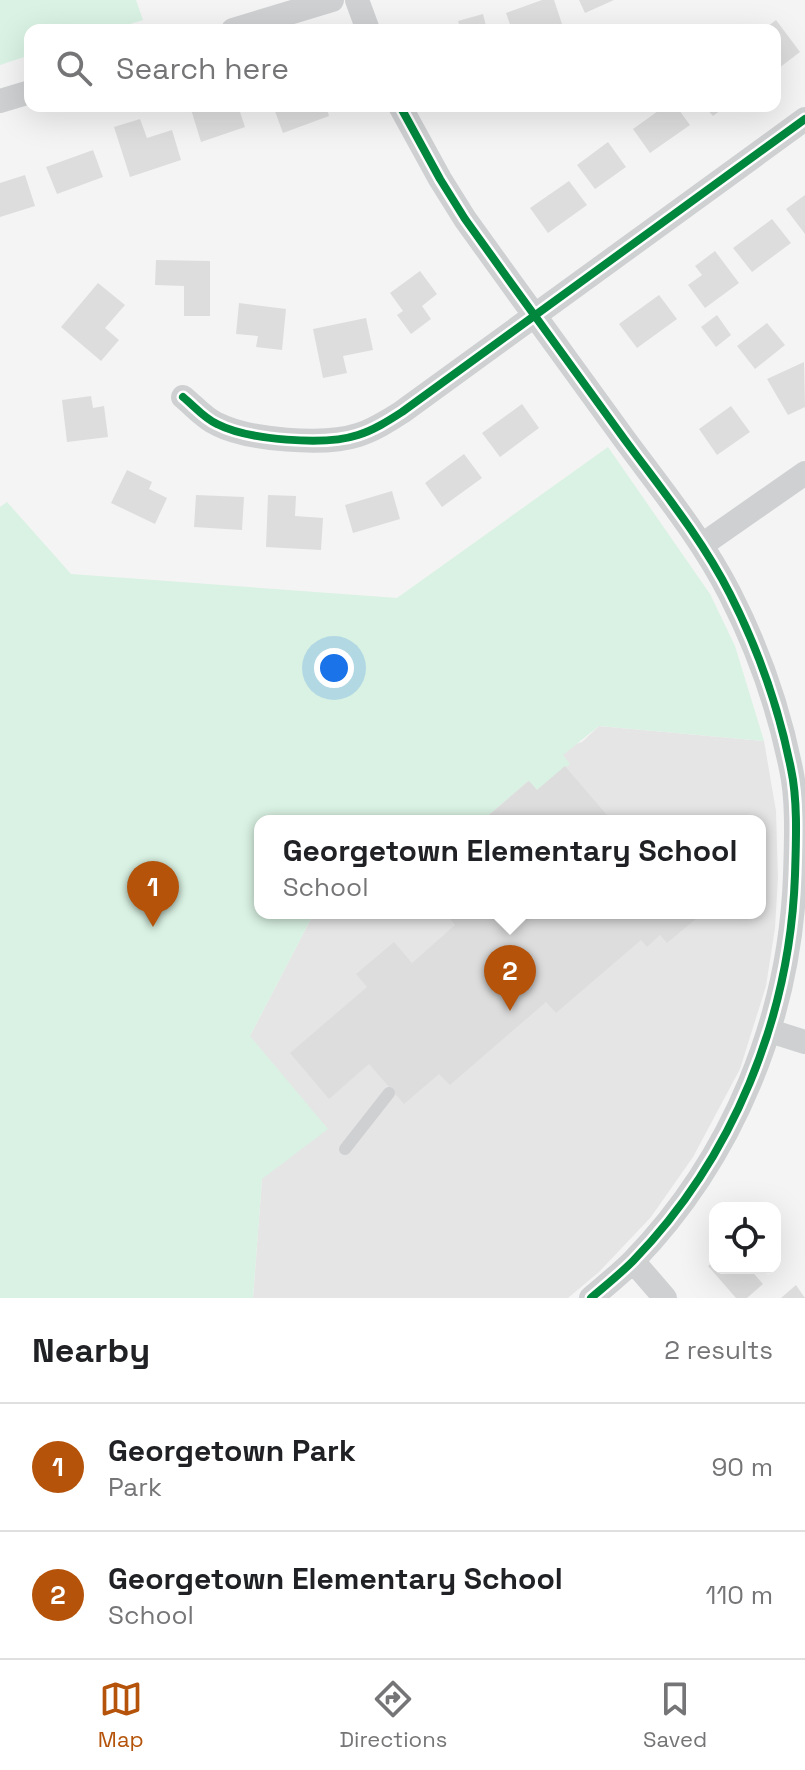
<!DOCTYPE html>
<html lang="en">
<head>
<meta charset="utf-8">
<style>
  body { margin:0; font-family:"Space Grotesk",sans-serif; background:#f6f6f6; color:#202124 }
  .controls { position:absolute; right:24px; bottom:24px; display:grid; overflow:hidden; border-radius:16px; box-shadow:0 8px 32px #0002 }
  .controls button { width:72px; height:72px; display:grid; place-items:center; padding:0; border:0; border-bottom:2px solid #e0e0e0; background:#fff; color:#202124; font:40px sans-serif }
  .you { position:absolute; left:334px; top:668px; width:28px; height:28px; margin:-20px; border:6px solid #fff; border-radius:50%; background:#1a73e8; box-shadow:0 0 0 12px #1a73e833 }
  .badge { display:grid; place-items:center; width:52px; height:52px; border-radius:50%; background:#b45309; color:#fff; font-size:26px; font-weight:700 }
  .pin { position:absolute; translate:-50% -66px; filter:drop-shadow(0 2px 4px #0008) }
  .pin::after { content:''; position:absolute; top:42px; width:28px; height:24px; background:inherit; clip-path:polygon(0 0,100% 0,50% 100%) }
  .popup { position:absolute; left:254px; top:815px; width:512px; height:104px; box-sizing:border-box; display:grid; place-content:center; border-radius:16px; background:#fff; filter:drop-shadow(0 2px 6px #0005); font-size:26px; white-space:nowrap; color:#757577 }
  .popup b { font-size:30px; color:#202124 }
  .popup::after { content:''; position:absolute; left:50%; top:100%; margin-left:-16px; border:16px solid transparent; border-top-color:#fff }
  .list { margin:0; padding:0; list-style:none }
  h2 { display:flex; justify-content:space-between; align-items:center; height:104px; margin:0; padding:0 32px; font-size:34px }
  h2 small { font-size:26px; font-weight:400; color:#757577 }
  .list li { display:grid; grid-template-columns:52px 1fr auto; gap:24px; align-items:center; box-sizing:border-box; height:128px; padding:0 32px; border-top:2px solid #e0e0e0 }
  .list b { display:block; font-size:30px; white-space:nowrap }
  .list p { margin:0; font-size:26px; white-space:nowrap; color:#757577 }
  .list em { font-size:26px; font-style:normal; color:#757577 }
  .icon { flex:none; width:44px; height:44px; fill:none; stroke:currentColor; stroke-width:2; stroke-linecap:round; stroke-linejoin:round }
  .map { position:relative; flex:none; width:805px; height:1298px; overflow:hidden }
  .search { position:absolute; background:#fff; box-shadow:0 8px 32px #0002; left:24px; right:24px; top:24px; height:88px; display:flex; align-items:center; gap:20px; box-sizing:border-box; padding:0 28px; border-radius:16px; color:#757577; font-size:30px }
  .sheet { height:360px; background:#fff }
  nav { display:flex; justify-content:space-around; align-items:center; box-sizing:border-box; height:112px; border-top:2px solid #e0e0e0; background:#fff; font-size:22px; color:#757577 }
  nav a { display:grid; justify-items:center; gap:4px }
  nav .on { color:#b45309 }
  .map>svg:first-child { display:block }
  .education { fill:#e6e5e6 }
  .green { fill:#d9f2e3 }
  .building { fill:#ddddde }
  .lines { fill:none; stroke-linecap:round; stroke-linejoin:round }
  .service { stroke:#ced0d2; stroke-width:12 }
  .minor { stroke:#ced0d2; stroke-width:24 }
  .cycleway-casing { stroke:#fff; stroke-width:13 }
  .cycleway { stroke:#00873e; stroke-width:8 }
</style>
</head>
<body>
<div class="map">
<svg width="805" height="1298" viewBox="0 0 805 1298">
  <rect width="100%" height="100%" fill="#f4f4f4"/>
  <path class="education" d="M599 726 764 741 776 811 778 878 775 928 766 986 740 1069 693 1157 651 1217 599 1272 568 1298H253L262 1179 250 1036 314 913H760V821H362L364 817 582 742Z"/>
  <path class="green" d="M0 0H136L143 20 111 30H30V55L0 65Z
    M608 447 710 594 735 646 764 741 599 726 563 755 570 764 537 790 528 781 482 821H367L364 818 362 821H260V913H314L250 1036 328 1129 262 1179 253 1298H0V507L7 502 71 574 397 598Z"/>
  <path class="building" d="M542 0H554L562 24 546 30H512L506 13Z
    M579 0H614L585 13Z
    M483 14 487 30H461L458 21Z
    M776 20 800 52 779 68 775 62V30H763Z
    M190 106H238L245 127 201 142Z
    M273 106H326L329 116 283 133Z
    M665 106H676L690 125 650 153 633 129Z
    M704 106H726L713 116Z
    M140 119 147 138 172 130 181 160 130 177 114 127Z
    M608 142 626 167 595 189 577 165Z
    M93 150 103 177 57 194 46 167Z
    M25 175 35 206 0 217V183Z
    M569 181 587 205 548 233 530 208Z
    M805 195V234L786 209Z
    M772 219 791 243 752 272 733 248Z
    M715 251 739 283 705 308 688 285 702 275 695 266Z
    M156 260 210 261V316H184V286L155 285Z
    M420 271 437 294 422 306 431 319 411 334 397 315 403 311 390 293Z
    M98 283 125 305 105 328 119 340 101 361 61 327Z
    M659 295 677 319 637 348 619 324Z
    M239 303 286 309 282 350 256 347 258 336 236 334Z
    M717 315 731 335 716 347 701 327Z
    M366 318 373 350 343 356 347 373 323 378 313 329Z
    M767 323 785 345 755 369 737 346Z
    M804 362 805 407 788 415 767 379Z
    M91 396 93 408 104 406 108 437 67 442 62 400Z
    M522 404 539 428 500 457 482 433Z
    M731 406 750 432 717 455 699 429Z
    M464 454 482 478 442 507 425 483Z
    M127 470 152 482 149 489 167 498 155 524 111 503Z
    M392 491 400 519 353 533 345 505Z
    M196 495 244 497 242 530 194 527Z
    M268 495 296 496 295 516 323 518 321 550 266 547Z
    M565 766 612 821H482L529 781 537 790Z
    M445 913H692L697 918 667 943 660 935 647 947 641 940 556 1013 546 1002 450 1085 439 1074 404 1104 369 1064 329 1099 290 1053 367 987 356 974 394 942 412 963 455 925Z
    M715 1261V1268H749L763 1284 747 1298H736L708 1266Z
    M796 1285 805 1298H781Z"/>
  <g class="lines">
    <path class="service" d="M345 1149 389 1093"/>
    <path class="minor" d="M357 0 368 30
      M233 30 332 0
      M0 101 30 92
      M400 106 440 179 465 219C518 293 572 367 625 440 662 490 702 539 730 594 758 649 779 709 791 769 798 801 796 843 795 875 790 1018 733 1158 633 1261 620 1274 605 1286 591 1298
      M183 397C194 406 205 419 217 424 248 440 325 446 358 435 374 430 388 421 402 412L805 119
      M702 545 805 473
      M770 1031 805 1042
      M633 1261 665 1298"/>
    <g class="cycleway-casing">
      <path id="cycleway" d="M400 106 440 179 465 219C518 293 572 367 625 440 662 490 702 539 730 594 758 649 779 709 791 769 798 801 796 843 795 875 790 1018 733 1158 633 1261 620 1274 605 1286 591 1298
        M183 397C194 406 205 419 217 424 248 440 325 446 358 435 374 430 388 421 402 412L805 119"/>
    </g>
    <use href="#cycleway" class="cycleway"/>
  </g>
</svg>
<div class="controls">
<button><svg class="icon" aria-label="locate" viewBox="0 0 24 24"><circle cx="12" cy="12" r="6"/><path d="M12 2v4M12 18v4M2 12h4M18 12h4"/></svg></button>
</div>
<div class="you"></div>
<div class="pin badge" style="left:153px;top:927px">1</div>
<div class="pin badge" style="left:510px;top:1011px">2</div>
<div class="popup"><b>Georgetown Elementary School</b>School</div>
<div class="search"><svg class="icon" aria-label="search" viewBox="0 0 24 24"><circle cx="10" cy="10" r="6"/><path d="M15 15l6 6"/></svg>Search here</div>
</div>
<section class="sheet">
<h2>Nearby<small>2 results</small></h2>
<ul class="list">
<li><span class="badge">1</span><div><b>Georgetown Park</b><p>Park</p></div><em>90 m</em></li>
<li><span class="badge">2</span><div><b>Georgetown Elementary School</b><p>School</p></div><em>110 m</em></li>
</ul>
</section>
<nav>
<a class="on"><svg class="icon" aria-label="map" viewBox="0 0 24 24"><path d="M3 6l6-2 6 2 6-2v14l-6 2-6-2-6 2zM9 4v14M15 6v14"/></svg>Map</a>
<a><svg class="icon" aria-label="directions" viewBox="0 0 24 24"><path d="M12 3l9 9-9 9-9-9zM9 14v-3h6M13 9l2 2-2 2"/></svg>Directions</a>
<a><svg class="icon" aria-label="saved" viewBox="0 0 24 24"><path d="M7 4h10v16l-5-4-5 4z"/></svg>Saved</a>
</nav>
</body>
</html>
